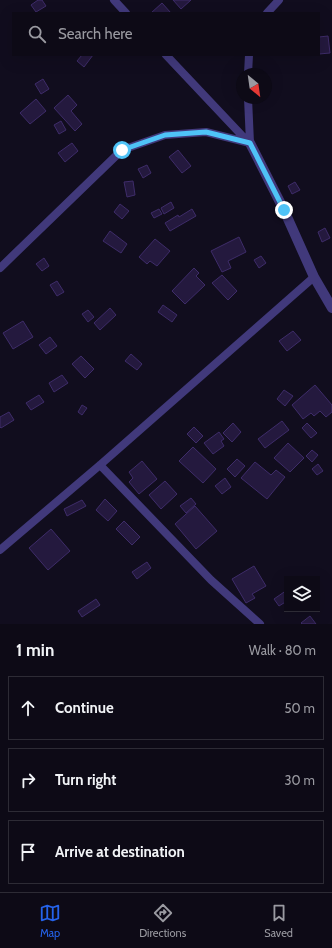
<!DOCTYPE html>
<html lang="en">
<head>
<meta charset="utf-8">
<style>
  body { margin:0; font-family:Cabin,sans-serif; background:#16131f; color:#f1f3f6 }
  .controls { position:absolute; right:12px; bottom:12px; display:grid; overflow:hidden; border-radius:0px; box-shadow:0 4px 16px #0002 }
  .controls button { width:36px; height:36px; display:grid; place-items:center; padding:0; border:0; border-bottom:1px solid #2d2b35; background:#0d0a16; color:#f1f3f6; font:20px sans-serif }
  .compass { position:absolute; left:236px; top:68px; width:36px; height:36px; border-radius:50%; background:#0d0a16; box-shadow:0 4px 16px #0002; rotate:151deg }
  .stop { position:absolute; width:12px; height:12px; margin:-9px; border:3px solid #4fc3f7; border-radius:50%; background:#fff }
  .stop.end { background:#4fc3f7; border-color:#fff; box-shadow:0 1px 4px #0008 }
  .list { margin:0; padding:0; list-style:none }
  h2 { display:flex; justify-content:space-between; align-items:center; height:52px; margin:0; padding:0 16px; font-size:17px }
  h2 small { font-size:13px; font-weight:400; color:#9a9aa1 }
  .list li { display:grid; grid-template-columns:26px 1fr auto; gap:12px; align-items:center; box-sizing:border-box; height:64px; margin:0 8px 8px; padding:0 8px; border:1px solid #2d2b35; border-radius:0px }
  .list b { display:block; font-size:15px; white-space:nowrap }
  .list em { font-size:13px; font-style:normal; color:#9a9aa1 }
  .icon { flex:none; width:22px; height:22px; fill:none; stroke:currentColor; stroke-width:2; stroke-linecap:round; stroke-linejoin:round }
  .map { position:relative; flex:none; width:332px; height:624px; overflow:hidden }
  .search { position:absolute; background:#0d0a16; box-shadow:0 4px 16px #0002; left:12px; right:12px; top:12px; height:44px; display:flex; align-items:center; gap:10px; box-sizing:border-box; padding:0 14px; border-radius:0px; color:#9a9aa1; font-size:15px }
  .sheet { height:268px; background:#0d0a16 }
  nav { display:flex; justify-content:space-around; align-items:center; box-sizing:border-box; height:56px; border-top:1px solid #2d2b35; background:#0d0a16; font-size:11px; color:#9a9aa1 }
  nav a { display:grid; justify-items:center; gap:2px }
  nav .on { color:#2563eb }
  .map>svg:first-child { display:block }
  .building { fill:#24193e; stroke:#3e2c69 }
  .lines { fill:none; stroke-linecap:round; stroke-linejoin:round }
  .service { stroke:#41397b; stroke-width:8 }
  .minor { stroke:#41397b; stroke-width:10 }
  .route { stroke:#4fc3f7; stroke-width:5 }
</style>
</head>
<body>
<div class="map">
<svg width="332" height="624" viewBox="0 0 332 624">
  <rect width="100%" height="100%" fill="#110d1e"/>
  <path class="building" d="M38 0H42L46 6 36 12 31 5Z
    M173 0H191L181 9Z
    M162 3 171 13H151Z
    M328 36 330 53 319 54V37Z
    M82 55H93L84 67 77 61Z
    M43 79 49 89 41 94 35 84Z
    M68 95 77 105 71 111 82 124 75 131 54 108Z
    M36 99 46 111 30 124 20 113Z
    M61 121 66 130 59 134 54 125Z
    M72 143 78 151 65 162 58 153Z
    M178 150 191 166 182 173 169 157Z
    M147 165 151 173 143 178 138 169Z
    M133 181 135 195 127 197 124 182Z
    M295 182 300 190 292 194 288 186Z
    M171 202 174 208 164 214 161 208Z
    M120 204 129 211 122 219 114 212Z
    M159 209 162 214 154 218 151 213Z
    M192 209 196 216 170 231 165 223 178 215 179 217Z
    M325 228 330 238 322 242 318 232Z
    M110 231 127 244 121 253 103 241Z
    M239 237 246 252 228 261 231 268 222 272 211 251Z
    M155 239 170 251 157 266 150 261 147 264 139 257Z
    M261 256 266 263 259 268 254 260Z
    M44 258 49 266 42 271 36 264Z
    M194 268 199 273 196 276 205 285 185 304 172 291Z
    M222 275 237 291 228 300 212 283Z
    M57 281 64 292 57 296 50 285Z
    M163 305 177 315 172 322 158 312Z
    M110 308 116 315 100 330 94 323Z
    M88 310 94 317 88 322 82 314Z
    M23 321 33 337 13 349 3 333Z
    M293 331 301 340 287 351 279 341Z
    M50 337 57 346 46 354 39 345Z
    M131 354 142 364 137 370 125 361Z
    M81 356 94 369 85 378 72 364Z
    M62 375 68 383 54 392 49 383Z
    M315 385 332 405V412L326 417 320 411 314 416 311 413 303 419 292 405Z
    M284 390 293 396 285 406 277 399Z
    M39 395 44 402 31 410 26 403Z
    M82 405 87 408 82 415 78 412Z
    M9 412 14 420 1 428 0 427V417Z
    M282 421 289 430 265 448 258 439Z
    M233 423 241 432 232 442 223 433Z
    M307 423 317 433 311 438 302 428Z
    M194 427 203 436 196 443 187 434Z
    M219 432 224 439 221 441 224 446 213 454 204 443Z
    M288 443 304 458 290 472 274 458Z
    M193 447 216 469 203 483 179 461Z
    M312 450 318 455 312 462 306 456Z
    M237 459 245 466 235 477 227 469Z
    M142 461 157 479 139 494 129 482 133 478 129 472Z
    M255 462 271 475 276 470 285 477 267 499 241 478Z
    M318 464 323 471 317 475 312 469Z
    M225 478 231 487 222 494 215 486Z
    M165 481 177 494 161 509 149 495Z
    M191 498 196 504 186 513 180 506Z
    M105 499 117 511 108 521 96 510Z
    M82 500 86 506 67 516 64 509Z
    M195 506 217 531 196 549 175 524Z
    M124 521 140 537 132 545 116 529Z
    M51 529 70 551 48 570 29 548Z
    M147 562 151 568 137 579 132 572Z
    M254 566 266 586 252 594 255 598 246 603 232 579Z
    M287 590V601L279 606 274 599Z
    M96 599 100 605 82 617 78 611Z
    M310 616 316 624H302L301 623Z"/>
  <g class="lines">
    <path class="service" d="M114 0 126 13
      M267 13 279 0
      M166 55 249 143
      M248 74 249 55
      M248 98 250 143
      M0 268 122 150 165 135 206 132 250 143
      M100 465 211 580 260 624
      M0 550 100 465 314 277"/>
    <path class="minor" d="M250 143 284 210 314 277 332 308"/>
  </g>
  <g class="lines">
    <path class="route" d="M122 150 165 135 206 132 250 143 284 210"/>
  </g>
</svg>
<div class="controls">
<button><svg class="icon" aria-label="layers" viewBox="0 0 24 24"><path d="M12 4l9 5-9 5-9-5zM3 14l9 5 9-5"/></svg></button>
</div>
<svg class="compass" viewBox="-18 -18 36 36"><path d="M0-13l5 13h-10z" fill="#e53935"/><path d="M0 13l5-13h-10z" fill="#9a9aa1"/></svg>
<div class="stop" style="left:122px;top:150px"></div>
<div class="stop end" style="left:284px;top:210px"></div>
<div class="search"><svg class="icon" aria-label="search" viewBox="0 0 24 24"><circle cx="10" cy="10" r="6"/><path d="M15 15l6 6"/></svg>Search here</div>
</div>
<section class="sheet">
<h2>1 min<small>Walk · 80 m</small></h2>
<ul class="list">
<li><svg class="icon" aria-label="ahead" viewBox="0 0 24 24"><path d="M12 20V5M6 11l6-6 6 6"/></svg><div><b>Continue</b></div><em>50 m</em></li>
<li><svg class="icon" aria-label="right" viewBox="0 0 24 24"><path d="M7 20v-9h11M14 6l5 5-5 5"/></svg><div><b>Turn right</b></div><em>30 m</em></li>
<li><svg class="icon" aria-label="arrive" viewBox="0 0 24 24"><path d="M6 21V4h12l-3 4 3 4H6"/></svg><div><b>Arrive at destination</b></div></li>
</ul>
</section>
<nav>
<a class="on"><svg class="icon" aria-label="map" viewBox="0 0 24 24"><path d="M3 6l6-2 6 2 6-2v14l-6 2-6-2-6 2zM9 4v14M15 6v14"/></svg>Map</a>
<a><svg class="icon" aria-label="directions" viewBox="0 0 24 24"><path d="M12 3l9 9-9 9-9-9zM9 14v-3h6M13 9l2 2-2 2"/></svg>Directions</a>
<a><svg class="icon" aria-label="saved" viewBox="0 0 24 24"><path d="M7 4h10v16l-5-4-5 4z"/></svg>Saved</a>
</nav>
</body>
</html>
